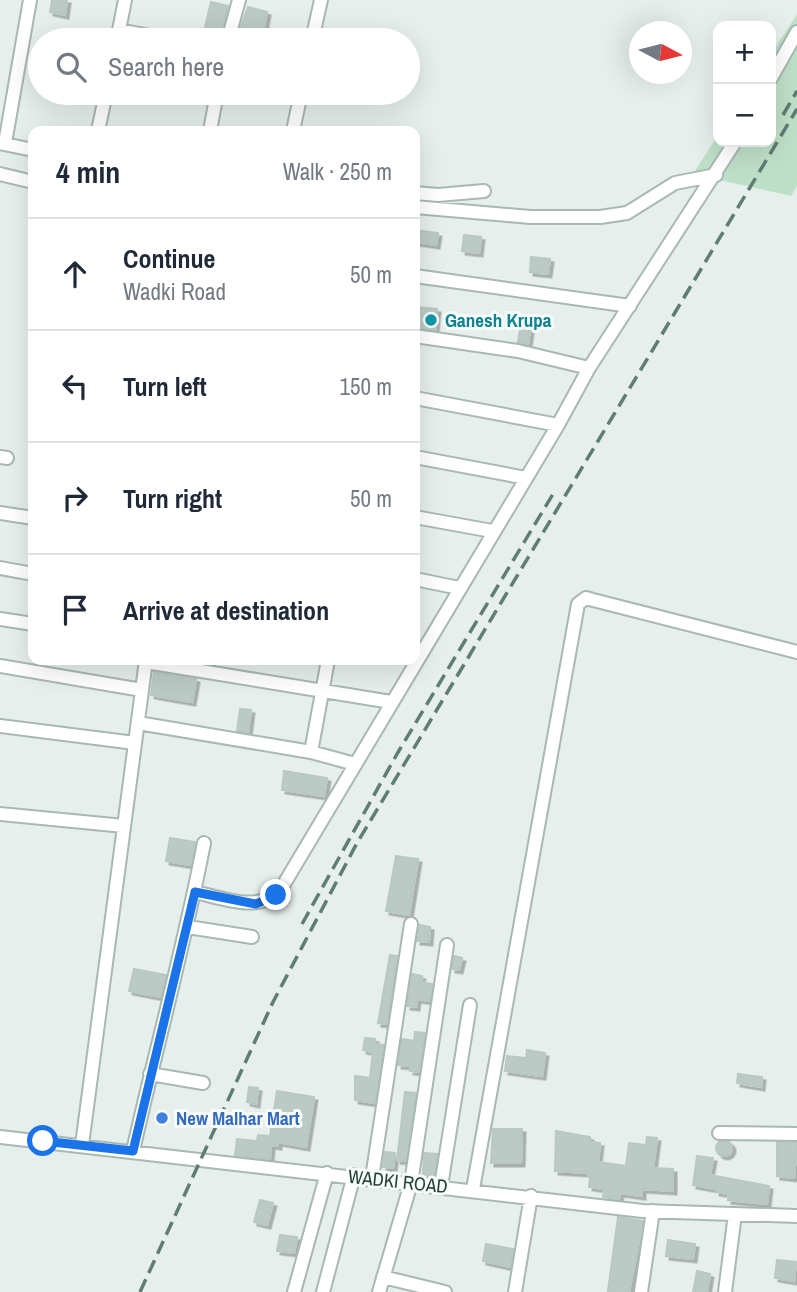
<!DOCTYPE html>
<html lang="en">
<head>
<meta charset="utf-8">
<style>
  body { margin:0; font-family:"Archivo Narrow",sans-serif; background:#f2f2f3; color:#1f2937 }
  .controls { position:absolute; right:21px; top:21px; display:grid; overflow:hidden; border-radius:14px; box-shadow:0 7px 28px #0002 }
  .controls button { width:63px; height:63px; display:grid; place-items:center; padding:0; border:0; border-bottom:2px solid #e0e1e3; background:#fff; color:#1f2937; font:35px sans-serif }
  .compass { position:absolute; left:629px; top:21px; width:63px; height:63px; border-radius:50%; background:#fff; box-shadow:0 7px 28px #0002; rotate:97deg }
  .stop { position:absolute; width:21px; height:21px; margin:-16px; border:5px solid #1a73e8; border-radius:50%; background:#fff }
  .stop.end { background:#1a73e8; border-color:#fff; box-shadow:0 2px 7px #0008 }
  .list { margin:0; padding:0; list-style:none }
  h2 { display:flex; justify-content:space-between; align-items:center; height:91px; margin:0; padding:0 28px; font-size:30px }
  h2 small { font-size:23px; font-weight:400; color:#747a83 }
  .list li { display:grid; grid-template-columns:46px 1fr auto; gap:21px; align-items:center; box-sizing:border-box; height:112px; padding:0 28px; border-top:2px solid #e0e1e3 }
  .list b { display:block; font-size:26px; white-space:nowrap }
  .list p { margin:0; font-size:23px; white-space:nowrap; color:#747a83 }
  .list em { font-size:23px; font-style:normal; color:#747a83 }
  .icon { flex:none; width:38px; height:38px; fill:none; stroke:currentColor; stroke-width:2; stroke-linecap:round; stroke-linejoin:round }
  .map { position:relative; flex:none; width:797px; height:1292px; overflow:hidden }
  .search { position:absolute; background:#fff; box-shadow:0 7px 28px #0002; left:28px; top:28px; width:392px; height:77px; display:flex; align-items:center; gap:18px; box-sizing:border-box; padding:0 24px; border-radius:38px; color:#747a83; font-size:26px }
  .panel { position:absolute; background:#fff; box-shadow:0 7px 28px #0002; left:28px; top:126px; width:392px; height:539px; border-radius:14px }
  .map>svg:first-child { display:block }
  .green { fill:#bfe0c8 }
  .building { fill:#bbcac4; stroke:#b8c9c2; stroke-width:2; filter:url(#shadow) }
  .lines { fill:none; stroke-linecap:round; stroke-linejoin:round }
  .minor-casing { stroke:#a8b8b2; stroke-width:16 }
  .minor { stroke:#fff; stroke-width:12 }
  .rail { stroke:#5f7d75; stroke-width:3.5; stroke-dasharray:14 7; stroke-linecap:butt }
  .route { stroke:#1a73e8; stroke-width:9 }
  .culture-dot { fill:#0f9aa8; stroke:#f7fbf9; stroke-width:2.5 }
  .shop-dot { fill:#3f7fe0; stroke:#f7fbf9; stroke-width:2.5 }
  .labels { text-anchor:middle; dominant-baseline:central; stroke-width:6; stroke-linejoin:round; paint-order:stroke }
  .culture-label { font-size:19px; font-weight:bold; fill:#0d838f; stroke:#f7fbf9; text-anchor:start }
  .shop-label { font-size:19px; font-weight:bold; fill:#366cbe; stroke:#f7fbf9; text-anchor:start }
  .street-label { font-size:19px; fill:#24423a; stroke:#f7fbf9 }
</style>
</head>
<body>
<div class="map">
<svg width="797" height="1292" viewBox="0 0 797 1292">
  <defs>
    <filter id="shadow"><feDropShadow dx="3.5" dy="3.5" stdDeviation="0" flood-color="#0004"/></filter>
  </defs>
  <rect width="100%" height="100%" fill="#e6efeb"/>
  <path class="green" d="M797 14V186L791 196 693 174 718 135V142H771V54Z"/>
  <path class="building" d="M52 0H67L65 15 50 12Z
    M211 2 228 6 219 40H202Z
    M248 7 267 12 263 33 240 29Z
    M415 230 438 233 436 245 415 242Z
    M464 235 481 237 479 253 462 251Z
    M531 257 550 259 548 274 530 272Z
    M417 307 437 309 435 330 415 327Z
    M521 322 531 323 528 344 518 342Z
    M154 672 196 679 192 702 151 695Z
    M240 709 251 710 248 733 237 731Z
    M284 771 327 778 324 796 282 790Z
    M170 838 195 842 191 865 166 861Z
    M396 856 418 859 409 915 386 911Z
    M420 925 430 927 429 942 417 941Z
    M390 955 397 956 387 1024 378 1023Z
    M454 956 462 958 459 970 452 969Z
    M134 969 166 975 161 997 129 991Z
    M412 974 422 976 421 982 432 984 430 1001 417 999 416 1007 407 1006Z
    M415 1032 425 1033 419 1072 410 1071 411 1066 398 1065 402 1039 414 1041Z
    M365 1038 375 1039V1044L384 1045 375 1103 355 1100V1076L370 1078 373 1052 363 1050Z
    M527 1050 545 1053 542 1076 505 1071 507 1056 526 1058Z
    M738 1074 762 1077 761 1087 737 1083Z
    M249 1087 258 1088 256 1104 247 1102Z
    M277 1091 314 1097 306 1147 278 1142V1146L271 1145 270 1159 235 1155 237 1139 257 1141 258 1135 270 1136Z
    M405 1092 416 1093 406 1161 397 1160Z
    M493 1129H522L521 1163H491Z
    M556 1131 590 1137V1142L600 1143 598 1162 626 1166 629 1143 646 1145 647 1137 657 1138 653 1168 673 1169V1191L642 1189V1196L620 1193 619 1199 603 1197 604 1189 589 1187 590 1177 587 1173 555 1171Z
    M716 1148a8 8 0 1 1 16 0a8 8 0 1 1-16 0Z
    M777 1142 797 1143 794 1178 777 1176Z
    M385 1152 395 1153 393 1168 383 1167Z
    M424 1153 437 1154 434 1176 423 1175Z
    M697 1156 713 1158 710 1175 769 1186 767 1204 728 1200 729 1194 716 1192V1189L693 1185Z
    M260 1200 273 1203 267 1225 254 1222Z
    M618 1217 643 1221 629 1292 608 1291Z
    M280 1235 297 1237 294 1253 277 1251Z
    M668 1240 695 1244 693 1259 666 1256Z
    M486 1244 513 1249 510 1267 483 1261Z
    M777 1260 796 1262 794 1281 775 1278Z
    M697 1271 710 1274 707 1292H693Z"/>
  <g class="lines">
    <g class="minor-casing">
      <path id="minor" d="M119 30 170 40
        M117 40 125 0
        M228 40 239 0
        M312 40 321 0
        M771 78 797 32
        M98 131 106 93
        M210 131 217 93
        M293 131 301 93
        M0 143 33 150
        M5 143 30 0
        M0 174 33 182
        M415 193 438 195 484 191
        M415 207 530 217H600L627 213 675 183 716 175
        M415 276 630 306
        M415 336 518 351 589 368
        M415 398 558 425
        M0 457 7 458
        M415 457 526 478
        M0 513 33 518
        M415 517 492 531
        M0 568 33 574
        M415 579 459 588
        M0 619 33 624
        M146 662 391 702
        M0 666 142 690
        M138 723 311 752 355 764
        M0 726 135 743
        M311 752 328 660
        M0 814 124 826
        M195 892C223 898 260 914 281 889L558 425 589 368 735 142
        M188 927 252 937
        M150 1074 203 1083
        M719 1133 797 1134
        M0 1137 643 1211 797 1216
        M82 1145 146 660
        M133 1151C156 1048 184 947 204 843
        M372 1178 411 924
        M441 1186 470 1005
        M473 1189 578 604 586 598 593 600 797 652
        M383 1277 445 1292
        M294 1292 327 1173
        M323 1292 354 1175
        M379 1292 411 1183 447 945
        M515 1292 531 1196
        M641 1292 653 1211
        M725 1292 735 1214"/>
    </g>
    <use href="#minor" class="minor"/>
    <path class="rail" d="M783 115 797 91
      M302 924 397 754 556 489
      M140 1292 273 1002 357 843 797 109"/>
  </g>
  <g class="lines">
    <path class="route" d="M43 1141 133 1151 195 892 256 904 276 895"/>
  </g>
  <circle class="culture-dot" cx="431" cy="320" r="7"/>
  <circle class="shop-dot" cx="162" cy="1118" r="7"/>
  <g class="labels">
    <g class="culture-label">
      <text x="445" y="320">Ganesh Krupa</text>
    </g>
    <g class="shop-label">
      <text x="176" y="1118">New Malhar Mart</text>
    </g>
    <g class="street-label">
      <text transform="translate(398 1181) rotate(6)">WADKI ROAD</text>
    </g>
  </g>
</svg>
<div class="controls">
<button>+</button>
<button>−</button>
</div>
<svg class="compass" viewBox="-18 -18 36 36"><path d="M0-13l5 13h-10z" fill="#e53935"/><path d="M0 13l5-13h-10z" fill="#747a83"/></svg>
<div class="stop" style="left:43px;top:1141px"></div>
<div class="stop end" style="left:276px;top:895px"></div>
<div class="search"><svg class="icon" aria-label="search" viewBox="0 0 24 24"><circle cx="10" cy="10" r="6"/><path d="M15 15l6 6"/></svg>Search here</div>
<section class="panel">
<h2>4 min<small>Walk · 250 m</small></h2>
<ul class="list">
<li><svg class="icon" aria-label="ahead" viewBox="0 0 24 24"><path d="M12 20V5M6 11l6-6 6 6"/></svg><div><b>Continue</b><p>Wadki Road</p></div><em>50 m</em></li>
<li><svg class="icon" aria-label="left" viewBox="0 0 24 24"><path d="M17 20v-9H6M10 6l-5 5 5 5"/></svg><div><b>Turn left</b></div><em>150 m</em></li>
<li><svg class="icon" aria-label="right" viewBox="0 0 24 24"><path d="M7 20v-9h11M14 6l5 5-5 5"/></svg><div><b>Turn right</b></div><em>50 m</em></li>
<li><svg class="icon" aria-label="arrive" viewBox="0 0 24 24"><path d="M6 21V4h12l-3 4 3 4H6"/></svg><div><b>Arrive at destination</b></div></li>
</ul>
</section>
</div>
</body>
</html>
